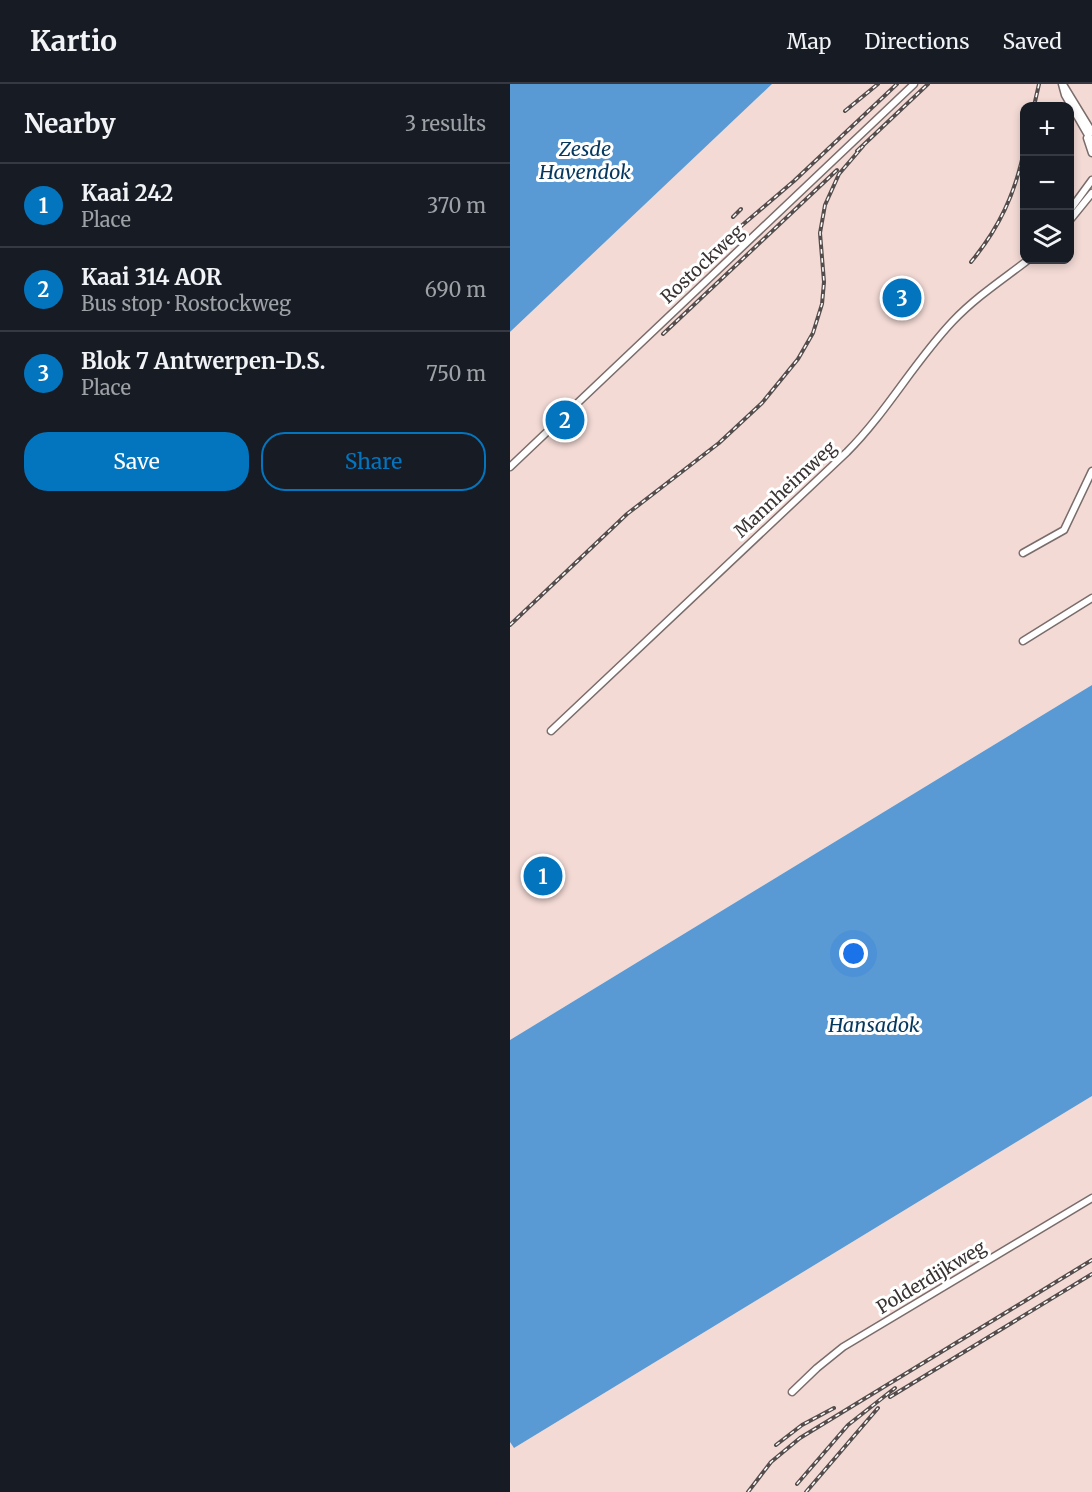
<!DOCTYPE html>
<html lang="en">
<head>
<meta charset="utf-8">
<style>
  body { margin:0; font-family:Merriweather,serif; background:#242831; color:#f1f3f6 }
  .controls { position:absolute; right:18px; top:18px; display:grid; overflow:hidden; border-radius:12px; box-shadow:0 3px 9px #0003 }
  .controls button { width:54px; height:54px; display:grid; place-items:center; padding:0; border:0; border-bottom:2px solid #363941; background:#171b24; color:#f1f3f6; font:30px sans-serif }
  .you { position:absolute; left:344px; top:870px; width:21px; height:21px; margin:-15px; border:4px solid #fff; border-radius:50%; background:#1a73e8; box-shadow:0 0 0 9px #1a73e833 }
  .badge { display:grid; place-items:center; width:39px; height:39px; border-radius:50%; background:#0375bf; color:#fff; font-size:20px; font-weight:700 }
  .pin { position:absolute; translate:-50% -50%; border:3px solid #fff; box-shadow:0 2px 6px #0006 }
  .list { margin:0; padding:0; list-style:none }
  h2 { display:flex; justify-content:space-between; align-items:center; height:78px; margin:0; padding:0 24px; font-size:26px }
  h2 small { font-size:20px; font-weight:400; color:#9ea1a6 }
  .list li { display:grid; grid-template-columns:39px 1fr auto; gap:18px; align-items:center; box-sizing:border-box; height:84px; padding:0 24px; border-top:2px solid #363941 }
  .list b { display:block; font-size:22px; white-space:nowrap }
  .list p { margin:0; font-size:20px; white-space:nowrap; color:#9ea1a6 }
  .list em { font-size:20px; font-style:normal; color:#9ea1a6 }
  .actions { display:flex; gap:12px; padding:18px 24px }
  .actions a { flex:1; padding:14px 0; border:2px solid #0375bf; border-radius:24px; text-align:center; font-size:21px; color:#0375bf }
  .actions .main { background:#0375bf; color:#fff }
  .icon { flex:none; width:33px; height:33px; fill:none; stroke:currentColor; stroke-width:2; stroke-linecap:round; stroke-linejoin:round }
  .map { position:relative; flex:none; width:582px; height:1408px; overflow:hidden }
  header { display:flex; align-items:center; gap:36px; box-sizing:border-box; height:84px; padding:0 30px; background:#171b24; border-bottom:2px solid #363941 }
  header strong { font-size:28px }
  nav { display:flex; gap:33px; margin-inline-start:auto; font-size:21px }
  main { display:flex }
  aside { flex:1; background:#171b24 }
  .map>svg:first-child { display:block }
  .built { fill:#f3dad5; fill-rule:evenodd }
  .water { fill:#5a9ad4 }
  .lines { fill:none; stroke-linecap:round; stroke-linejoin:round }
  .minor-casing { stroke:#7a6c6a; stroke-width:9 }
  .minor { stroke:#fff; stroke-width:6 }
  .rail-casing { stroke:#544d4c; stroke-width:4 }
  .rail { stroke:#fff; stroke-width:1.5; stroke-dasharray:4.5; stroke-linecap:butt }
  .labels { text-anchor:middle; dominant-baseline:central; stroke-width:6; stroke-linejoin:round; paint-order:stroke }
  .street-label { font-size:18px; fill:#393332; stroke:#fff }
  .water-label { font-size:20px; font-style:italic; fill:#06395f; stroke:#fff }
</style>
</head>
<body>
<header>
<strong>Kartio</strong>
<nav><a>Map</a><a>Directions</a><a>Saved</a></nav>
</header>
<main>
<aside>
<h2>Nearby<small>3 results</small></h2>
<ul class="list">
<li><span class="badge">1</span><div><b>Kaai 242</b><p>Place</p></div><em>370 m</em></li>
<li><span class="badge">2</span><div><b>Kaai 314 AOR</b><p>Bus stop · Rostockweg</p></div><em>690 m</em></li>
<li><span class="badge">3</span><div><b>Blok 7 Antwerpen-D.S.</b><p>Place</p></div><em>750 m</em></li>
</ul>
<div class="actions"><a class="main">Save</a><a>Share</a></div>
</aside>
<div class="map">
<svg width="582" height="1408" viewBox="0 0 582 1408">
  <rect width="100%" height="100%" fill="#f9e8e5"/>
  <path class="built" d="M262 0H582V601L0 956V248ZM514 22H560V176H514Z
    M582 1012V1408H0V1358L4 1364Z"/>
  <path class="water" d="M0 0H262L0 248Z
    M582 601V1012L4 1364 0 1358V956Z"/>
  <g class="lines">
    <g class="minor-casing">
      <path id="minor" d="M552 0 555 11 582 58
        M554 2 582 48
        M577 54 582 69
        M560 126 582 96
        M560 136 582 109
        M0 383 404 0
        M513 469 554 446 582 387
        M513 557 582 514
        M41 647 337 368C377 328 404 278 443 237 466 213 492 196 518 176
        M282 1308 307 1284 333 1263 582 1114"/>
    </g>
    <use href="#minor" class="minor"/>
    <g class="rail-casing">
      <path id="rail" d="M524 22 529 0
        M335 27 368 0
        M347 67 418 0
        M223 133 231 125
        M230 143 284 97 387 0
        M461 178C489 144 505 110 514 67
        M153 250 327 86
        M0 541 117 430 209 359 252 319 288 275 303 249 312 220 314 198 310 149 315 121 329 90 353 62
        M380 1313 582 1190
        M266 1361 292 1341 324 1324
        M287 1400 338 1341 385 1304
        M238 1408 261 1378 290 1354 582 1176
        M296 1408 368 1324"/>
    </g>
    <use href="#rail" class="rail"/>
  </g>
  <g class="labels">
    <g class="street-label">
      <text transform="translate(192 180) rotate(-43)">Rostockweg</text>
      <text transform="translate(275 405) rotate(-43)">Mannheimweg</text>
      <text transform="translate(421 1193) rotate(-31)">Polderdijkweg</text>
    </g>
    <g class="water-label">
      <text x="75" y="64">Zesde<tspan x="75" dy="23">Havendok</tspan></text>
      <text x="364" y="940">Hansadok</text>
    </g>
  </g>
</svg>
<div class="controls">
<button>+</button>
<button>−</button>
<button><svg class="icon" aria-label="layers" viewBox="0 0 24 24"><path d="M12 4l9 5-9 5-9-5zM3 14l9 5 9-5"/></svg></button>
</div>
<div class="you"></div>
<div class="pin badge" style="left:33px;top:792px">1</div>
<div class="pin badge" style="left:55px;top:336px">2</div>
<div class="pin badge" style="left:392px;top:214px">3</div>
</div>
</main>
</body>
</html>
